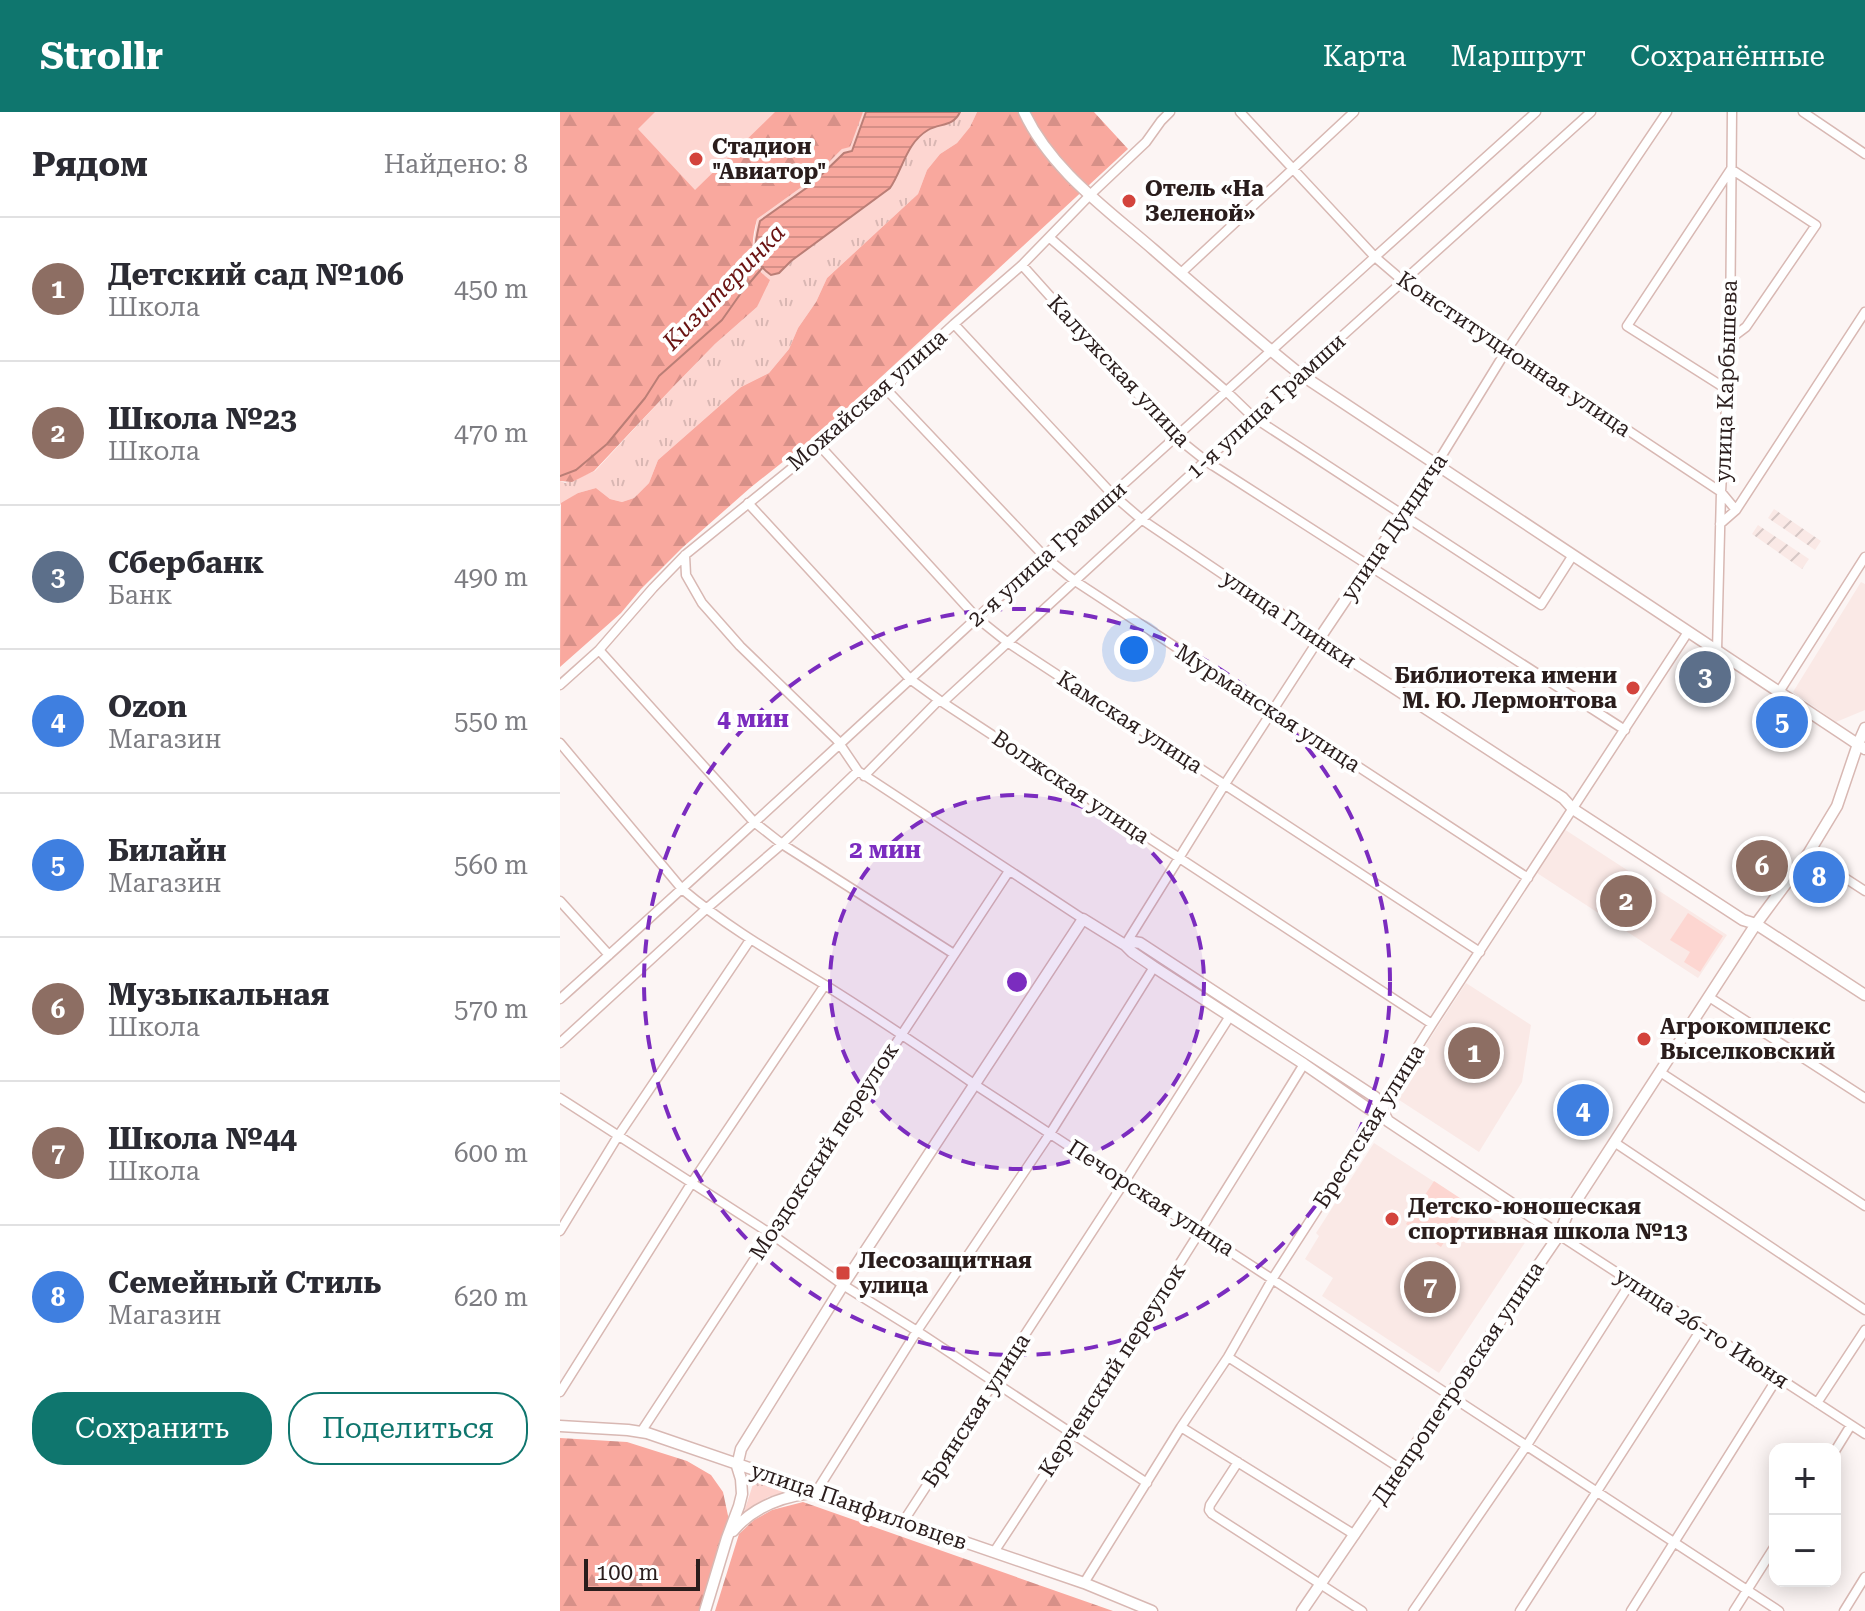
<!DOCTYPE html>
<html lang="ru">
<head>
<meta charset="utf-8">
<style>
  body { margin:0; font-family:"Roboto Serif",serif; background:#f2f2f3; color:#2b2b33 }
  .controls { position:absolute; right:24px; bottom:24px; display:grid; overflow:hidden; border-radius:16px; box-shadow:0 4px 20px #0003 }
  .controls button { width:72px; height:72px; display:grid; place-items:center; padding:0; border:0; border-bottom:2px solid #e1e1e2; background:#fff; color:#2b2b33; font:40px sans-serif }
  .scale { position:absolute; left:24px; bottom:20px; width:116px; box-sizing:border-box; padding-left:8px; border:4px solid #2a1d1c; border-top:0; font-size:22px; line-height:28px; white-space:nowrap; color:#2a1d1c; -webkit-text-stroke:6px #fff; paint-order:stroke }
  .you { position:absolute; left:574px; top:538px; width:28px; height:28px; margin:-20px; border:6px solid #fff; border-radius:50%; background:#1a73e8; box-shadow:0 0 0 12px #1a73e833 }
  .badge { display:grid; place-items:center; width:52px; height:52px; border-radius:50%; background:#0f766e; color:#fff; font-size:26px; font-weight:700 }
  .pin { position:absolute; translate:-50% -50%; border:4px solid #fff; box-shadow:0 2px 8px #0006 }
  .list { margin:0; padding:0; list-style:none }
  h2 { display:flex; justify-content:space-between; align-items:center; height:104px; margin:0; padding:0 32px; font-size:34px }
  h2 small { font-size:26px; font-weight:400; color:#7c7c81 }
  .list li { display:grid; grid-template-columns:52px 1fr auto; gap:24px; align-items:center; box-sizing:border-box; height:144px; padding:0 32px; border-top:2px solid #e1e1e2 }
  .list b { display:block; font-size:30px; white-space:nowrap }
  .list p { margin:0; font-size:26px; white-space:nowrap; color:#7c7c81 }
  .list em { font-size:26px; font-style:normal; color:#7c7c81 }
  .actions { display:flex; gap:16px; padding:24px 32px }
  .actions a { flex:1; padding:18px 0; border:2px solid #0f766e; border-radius:32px; text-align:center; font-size:28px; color:#0f766e }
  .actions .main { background:#0f766e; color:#fff }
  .map { position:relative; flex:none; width:1305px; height:1499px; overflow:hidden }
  header { display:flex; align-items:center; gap:48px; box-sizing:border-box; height:112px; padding:0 40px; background:#0f766e; color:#fff }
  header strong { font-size:38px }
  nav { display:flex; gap:44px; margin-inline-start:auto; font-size:28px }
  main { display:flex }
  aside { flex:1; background:#fff }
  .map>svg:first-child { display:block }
  .built { fill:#fae9e6 }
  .industrial { fill:url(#industrial-furrows) }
  .grass { fill:url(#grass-tufts) }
  .forest { fill:url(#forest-firs) }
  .pitch { fill:#fdd6d1 }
  .water { fill:url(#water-rules); stroke:#ba7e76; stroke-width:2 }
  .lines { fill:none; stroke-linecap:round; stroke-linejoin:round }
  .stream { stroke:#ba7e76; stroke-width:2 }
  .minor-casing { stroke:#d8b8b3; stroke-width:11 }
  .tertiary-casing { stroke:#d8b8b3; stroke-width:13 }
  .minor { stroke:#fff; stroke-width:8 }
  .tertiary { stroke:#fff; stroke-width:10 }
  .ring { fill:none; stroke:#7b2cbf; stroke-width:4; stroke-dasharray:14 10 }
  .poi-dot { fill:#d3443d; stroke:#fff; stroke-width:3 }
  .labels { text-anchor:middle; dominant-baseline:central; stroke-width:8; stroke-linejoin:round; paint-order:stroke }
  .poi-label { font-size:22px; font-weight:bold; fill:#2a1d1c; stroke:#fff; text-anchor:start }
  .street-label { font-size:22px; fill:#2a1d1c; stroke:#fff }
  .water-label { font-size:24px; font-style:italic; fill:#6a1211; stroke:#fff }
  .centre { fill:#7b2cbf; stroke:#fff; stroke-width:4 }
  .ring-label { font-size:24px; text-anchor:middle; font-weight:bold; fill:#7b2cbf; stroke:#fff; stroke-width:8; stroke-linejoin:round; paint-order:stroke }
</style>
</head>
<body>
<header>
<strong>Strollr</strong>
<nav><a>Карта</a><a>Маршрут</a><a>Сохранённые</a></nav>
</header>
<main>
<aside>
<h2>Рядом<small>Найдено: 8</small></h2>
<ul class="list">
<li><span class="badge" style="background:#8d6e63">1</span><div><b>Детский сад №106</b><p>Школа</p></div><em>450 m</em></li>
<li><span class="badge" style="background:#8d6e63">2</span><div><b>Школа №23</b><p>Школа</p></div><em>470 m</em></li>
<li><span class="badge" style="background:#5c6f8a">3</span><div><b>Сбербанк</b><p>Банк</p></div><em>490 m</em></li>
<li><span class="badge" style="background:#3f7fe0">4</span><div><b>Ozon</b><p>Магазин</p></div><em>550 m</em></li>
<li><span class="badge" style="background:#3f7fe0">5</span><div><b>Билайн</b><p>Магазин</p></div><em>560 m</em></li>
<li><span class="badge" style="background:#8d6e63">6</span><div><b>Музыкальная</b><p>Школа</p></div><em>570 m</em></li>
<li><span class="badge" style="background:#8d6e63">7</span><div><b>Школа №44</b><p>Школа</p></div><em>600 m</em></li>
<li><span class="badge" style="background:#3f7fe0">8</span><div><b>Семейный Стиль</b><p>Магазин</p></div><em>620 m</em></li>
</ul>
<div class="actions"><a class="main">Сохранить</a><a>Поделиться</a></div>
</aside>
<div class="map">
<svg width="1305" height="1499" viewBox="0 0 1305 1499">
  <defs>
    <pattern id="industrial-furrows" width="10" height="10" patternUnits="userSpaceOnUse" patternTransform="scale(2)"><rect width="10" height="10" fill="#fae9e6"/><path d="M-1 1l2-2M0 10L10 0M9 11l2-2" fill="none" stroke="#d6c7c5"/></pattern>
    <pattern id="grass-tufts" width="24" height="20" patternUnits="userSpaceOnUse" patternTransform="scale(2)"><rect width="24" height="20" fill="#fdd6d1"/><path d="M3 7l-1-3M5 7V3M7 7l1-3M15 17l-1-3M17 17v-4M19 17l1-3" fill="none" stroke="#d9b7b3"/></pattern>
    <pattern id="forest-firs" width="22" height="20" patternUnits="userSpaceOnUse" patternTransform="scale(2)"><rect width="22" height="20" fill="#f9a89e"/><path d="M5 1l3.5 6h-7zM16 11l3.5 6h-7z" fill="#d69088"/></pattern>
    <pattern id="water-rules" width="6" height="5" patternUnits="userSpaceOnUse" patternTransform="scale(2)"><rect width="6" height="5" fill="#f8a79d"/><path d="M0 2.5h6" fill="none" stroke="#d58f87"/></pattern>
  </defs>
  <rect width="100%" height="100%" fill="#fcf5f4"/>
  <path class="built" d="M1301 470 1305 472V598L1276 610 1233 580Z
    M1004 717 1167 823 1138 866 977 761Z
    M906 871 971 913 962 970 919 1040 833 984Z
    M814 1031 966 1129 879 1261 762 1184 773 1166 745 1147 759 1124 756 1121Z"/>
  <path class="industrial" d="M1214 397 1261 429 1255 438 1208 406Z
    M1198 413 1249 447 1242 457 1192 422Z"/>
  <path class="grass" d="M303 0H306L292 39 284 41 252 72 219 161 231 149 330 76C343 57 346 31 368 18 380 11 393 15 400 0H417L410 15 397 31 380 42 367 58 358 82 267 166 256 190 238 216 229 237 209 261 181 275 98 348 89 371 74 386 62 390 50 387 36 376 18 381 0 393V369L5 371 35 359 114 274 155 232 197 195 203 163 192 140 197 107 250 69 282 37Z
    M195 1366 232 1378 208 1385 184 1400Z"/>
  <path class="forest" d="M0 0H303L290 35 282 37 250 69 197 107C191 130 188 153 210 168L197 195 155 232 114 274 34 359 12 370 0 369Z
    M417 0H534L568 37 268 314 190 376 122 436 81 477 61 501 0 555 1 391 18 381 36 376 50 387 62 390 74 386 89 371 98 348 181 275 209 261 229 237 238 216 256 190 267 166 358 82 367 58 380 42 397 31 410 15Z
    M0 1326 67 1330 127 1349 151 1363 163 1380 170 1413 141 1499H0Z
    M243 1390 553 1499H155L179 1422 194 1408 212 1398Z"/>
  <path class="pitch" d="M95 0H215L135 78 78 17Z
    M1128 801 1163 824 1140 860 1124 850 1130 840 1110 828Z
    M874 1069 909 1092 881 1135 846 1112Z"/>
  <path class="water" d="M306 0H400C393 15 380 11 368 18 346 31 343 57 330 76L231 149 219 161 211 163C189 148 195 132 200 109L252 72 284 41 292 39Z"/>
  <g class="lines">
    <path class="stream" d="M0 364 16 358 47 332 85 286 99 264 162 208 181 181 203 155"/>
    <g class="minor-casing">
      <path id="minor" d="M680 0 815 145 843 169 1161 380 1176 398
        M1243 0 1305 42
        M490 126 666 279 693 305 981 493 1013 443
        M462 153 616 325 646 349 1065 618
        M621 161 794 0
        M394 212 552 382 581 407 759 527 665 672 565 833
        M324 275 484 444 515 469 968 766
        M1168 278 1067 214 1171 57 1256 113 1186 215 1170 227
        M259 333 417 506 447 530 920 840
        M876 353 946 239 1107 0
        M188 391 350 567 379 588 872 912
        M1160 412 1176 398 1305 200
        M125 443 126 463 142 491 180 534 277 628 298 659 523 807
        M39 538 194 710 222 732 394 842
        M1157 539 1161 380 1170 227 1172 0
        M0 573 39 538 93 476 125 443 280 317 394 212 462 153 531 82 586 30 601 9 610 0
        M1219 580 1305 445
        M383 590 740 262 1031 0
        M0 631 122 777C167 815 216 843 265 873 316 905 365 938 414 972L1219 1499
        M304 664 379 588
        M1248 742 1305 779
        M0 789 49 843
        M1149 885 1305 986
        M0 887C163 741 323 592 484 444 647 295 812 148 976 0
        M0 931 146 797 222 732 298 659
        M1100 960 1305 1094
        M0 986 211 1122 283 1173 357 1219 587 1371
        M1054 1030 1305 1198
        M0 1119 58 1024 190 828
        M999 1123 1305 1322
        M668 1245 841 1357
        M0 1280 131 1072 265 873
        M1257 1291 1305 1218
        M621 1315 795 1423
        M81 1320 449 759
        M1275 1339 1291 1313
        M678 1350 650 1393 649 1398 652 1402 802 1499
        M256 1380 357 1219 491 1020 594 855
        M343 1410 565 1069 670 904
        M434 1440C540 1279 643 1116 744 952
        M524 1471 621 1315 668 1245 713 1166 807 1020 822 1001 833 974 872 912 1128 520
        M853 1499 967 1333 1071 1170
        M960 1499 1142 1216
        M1071 1499 1218 1265
        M1174 1499 1215 1434
        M1284 1499 1305 1465"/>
    </g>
    <g class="tertiary-casing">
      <path id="tertiary" d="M464 0C491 58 547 97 594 138 642 180 690 222 740 262L1305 637
        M876 353 759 527 1003 686 1013 697 1183 808 1196 812 1305 883
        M565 833 574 830 580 831 815 985 828 1009 999 1123
        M0 1314 68 1318 87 1321 524 1471 592 1499
        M173 1419C193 1395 220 1385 250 1381
        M145 1499 167 1426 179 1394 182 1382 181 1367 177 1354 181 1337 283 1173 523 807 565 833 572 840 594 855 744 952 809 997 822 1001
        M742 1499 999 1123 1007 1103 1196 812 1248 742 1277 694 1298 632 1305 616"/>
    </g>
    <use href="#minor" class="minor"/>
    <use href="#tertiary" class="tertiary"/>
  </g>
  <circle cx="457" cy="870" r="187" fill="#7b2cbf" fill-opacity=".12"/>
  <g class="ring">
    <circle cx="457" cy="870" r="187"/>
    <circle cx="457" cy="870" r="373"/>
  </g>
  <g class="poi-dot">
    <circle cx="136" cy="47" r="8"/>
    <circle cx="569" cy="89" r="8"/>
    <circle cx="1073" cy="576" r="8"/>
    <circle cx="1084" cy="927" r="8"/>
    <circle cx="832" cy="1107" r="8"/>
    <rect x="275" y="1153" width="16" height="16" rx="4"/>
  </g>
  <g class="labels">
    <g class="poi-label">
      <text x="152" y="34">Стадион<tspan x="152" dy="25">"Авиатор"</tspan></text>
      <text x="585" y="76">Отель «На<tspan x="585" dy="25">Зеленой»</tspan></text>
      <text x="1057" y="563" text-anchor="end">Библиотека имени<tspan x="1057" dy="25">М. Ю. Лермонтова</tspan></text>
      <text x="1100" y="914">Агрокомплекс<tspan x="1100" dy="25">Выселковский</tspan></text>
      <text x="848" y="1094">Детско-юношеская<tspan x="848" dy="25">спортивная школа №13</tspan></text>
      <text x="299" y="1148">Лесозащитная<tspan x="299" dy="25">улица</tspan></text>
    </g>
    <g class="street-label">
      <text transform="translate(954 242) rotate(34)">Конституционная улица</text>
      <text transform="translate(559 259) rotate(47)">Калужская улица</text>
      <text transform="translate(1166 269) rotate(-88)">улица Карбышева</text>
      <text transform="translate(307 288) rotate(-41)">Можайская улица</text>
      <text transform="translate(706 294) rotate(-42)">1-я улица Грамши</text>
      <text transform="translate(834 415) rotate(-56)">улица Дундича</text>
      <text transform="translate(487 442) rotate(-42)">2-я улица Грамши</text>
      <text transform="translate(729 507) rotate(34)">улица Глинки</text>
      <text transform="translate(708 596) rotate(33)">Мурманская улица</text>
      <text transform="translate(570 610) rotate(33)">Камская улица</text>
      <text transform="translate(511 675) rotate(34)">Волжская улица</text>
      <text transform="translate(809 1014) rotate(-58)">Брестская улица</text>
      <text transform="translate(264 1039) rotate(-57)">Моздокский переулок</text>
      <text transform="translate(591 1086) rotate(33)">Печорская улица</text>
      <text transform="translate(1142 1216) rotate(33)">улица 26-го Июня</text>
      <text transform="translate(552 1258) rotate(-57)">Керченский переулок</text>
      <text transform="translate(898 1271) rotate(-56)">Днепропетровская улица</text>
      <text transform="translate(416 1298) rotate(-57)">Брянская улица</text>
      <text transform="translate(299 1394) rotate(19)">улица Панфиловцев</text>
    </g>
    <g class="water-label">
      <text transform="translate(164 175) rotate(-46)">Кизитеринка</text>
    </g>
  </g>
  <circle cx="457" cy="870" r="12" class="centre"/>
  <g class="ring-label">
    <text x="193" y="615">4 мин</text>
    <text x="325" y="746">2 мин</text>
  </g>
</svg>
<div class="controls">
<button>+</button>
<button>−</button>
</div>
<div class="scale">100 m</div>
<div class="you"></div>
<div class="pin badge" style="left:914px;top:941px;background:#8d6e63">1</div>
<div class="pin badge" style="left:1066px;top:789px;background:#8d6e63">2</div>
<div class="pin badge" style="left:1145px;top:565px;background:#5c6f8a">3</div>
<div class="pin badge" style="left:1023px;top:998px;background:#3f7fe0">4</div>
<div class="pin badge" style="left:1222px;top:610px;background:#3f7fe0">5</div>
<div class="pin badge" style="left:1202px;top:754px;background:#8d6e63">6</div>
<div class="pin badge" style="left:870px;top:1175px;background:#8d6e63">7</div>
<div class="pin badge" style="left:1259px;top:765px;background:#3f7fe0">8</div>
</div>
</main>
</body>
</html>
